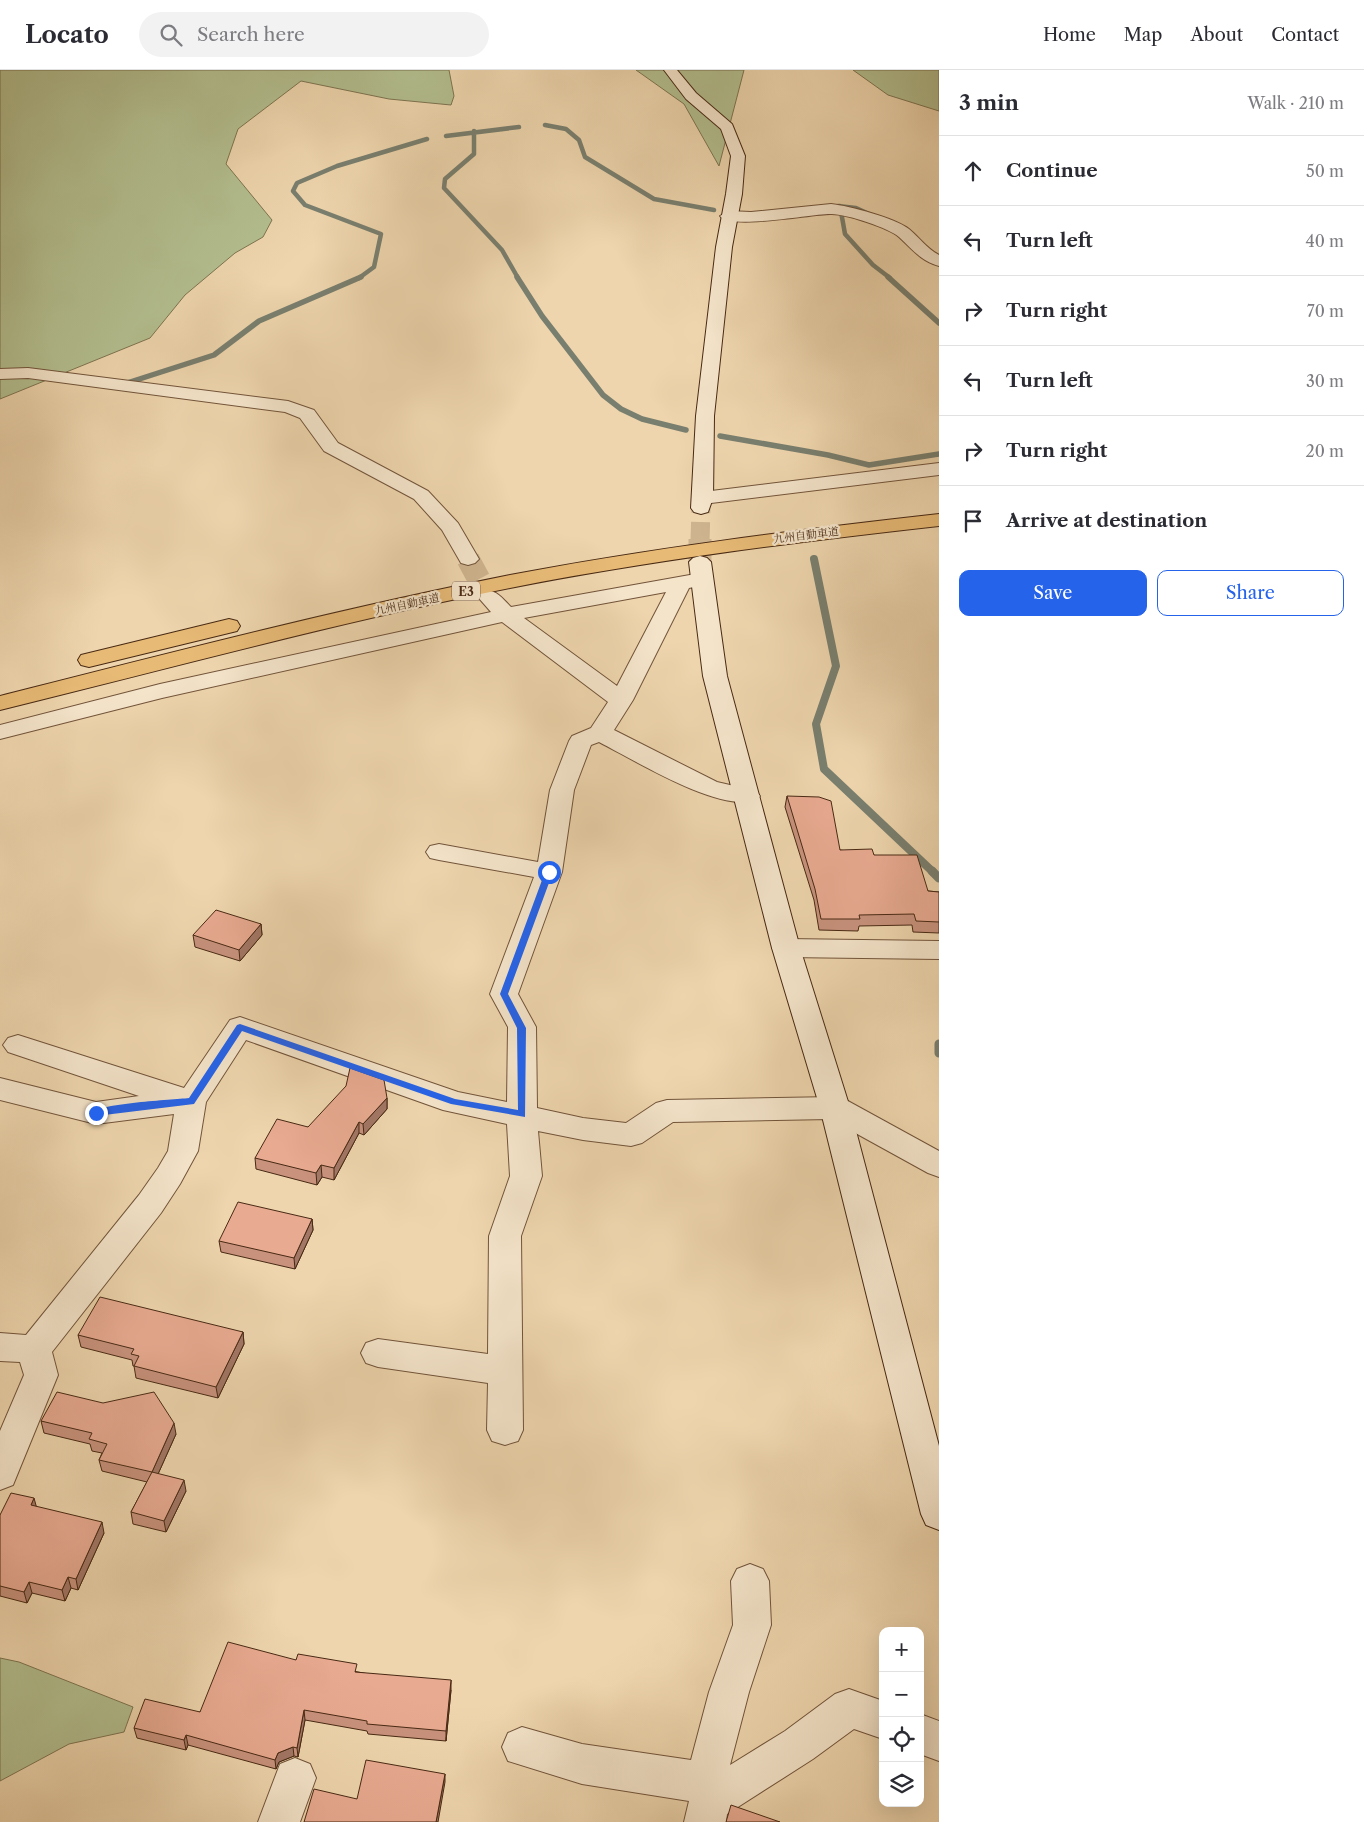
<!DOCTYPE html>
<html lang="en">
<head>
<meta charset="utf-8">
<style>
  body { margin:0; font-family:"Libre Caslon Text","Noto Serif JP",serif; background:#f2f2f3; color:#2b2b33 }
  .controls { position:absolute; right:15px; bottom:15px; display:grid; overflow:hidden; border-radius:10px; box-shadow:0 5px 20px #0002 }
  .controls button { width:45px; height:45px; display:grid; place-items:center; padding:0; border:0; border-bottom:1px solid #e1e1e2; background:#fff; color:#2b2b33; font:25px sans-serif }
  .stop { position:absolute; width:15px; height:15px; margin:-11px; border:4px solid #2563eb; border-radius:50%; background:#fff }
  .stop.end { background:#2563eb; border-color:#fff; box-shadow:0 1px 5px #0008 }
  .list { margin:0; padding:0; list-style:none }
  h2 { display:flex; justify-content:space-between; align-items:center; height:65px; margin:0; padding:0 20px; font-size:21px }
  h2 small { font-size:16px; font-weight:400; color:#7c7c81 }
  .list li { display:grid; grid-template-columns:32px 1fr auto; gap:15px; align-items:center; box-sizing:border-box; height:70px; padding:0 20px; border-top:1px solid #e1e1e2 }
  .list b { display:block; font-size:19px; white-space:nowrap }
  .list em { font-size:16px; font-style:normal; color:#7c7c81 }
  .actions { display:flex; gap:10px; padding:15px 20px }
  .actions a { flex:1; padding:11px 0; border:1px solid #2563eb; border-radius:10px; text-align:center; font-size:18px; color:#2563eb }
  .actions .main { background:#2563eb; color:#fff }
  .icon { flex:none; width:28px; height:28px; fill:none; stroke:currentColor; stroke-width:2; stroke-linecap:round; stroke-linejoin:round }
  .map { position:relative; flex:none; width:939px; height:1752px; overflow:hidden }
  header { display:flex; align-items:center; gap:30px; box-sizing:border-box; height:70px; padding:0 25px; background:#fff; border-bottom:1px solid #e1e1e2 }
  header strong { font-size:24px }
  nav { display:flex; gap:28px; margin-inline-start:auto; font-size:18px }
  .search { width:350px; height:45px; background:#f2f2f3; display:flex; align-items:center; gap:12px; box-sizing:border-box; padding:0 18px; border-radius:28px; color:#7c7c81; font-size:19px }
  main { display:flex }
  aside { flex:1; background:#fff }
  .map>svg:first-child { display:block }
  .green { fill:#b3be8f; stroke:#7e7451 }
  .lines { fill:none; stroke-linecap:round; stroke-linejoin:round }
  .stream-far3 { stroke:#797f6f; stroke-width:4.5 }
  .stream-far2 { stroke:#797f6f; stroke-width:5.5 }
  .stream-far1 { stroke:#797f6f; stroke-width:8 }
  .stream { stroke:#797f6f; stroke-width:9 }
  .street-tunnel { stroke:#cdb38e; stroke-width:23; stroke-dasharray:23 12; stroke-linecap:butt }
  .secondary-tunnel-far1 { stroke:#cdb38e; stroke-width:19; stroke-dasharray:19 9; stroke-linecap:butt }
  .secondary-tunnel { stroke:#cdb38e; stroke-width:23; stroke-dasharray:23 12; stroke-linecap:butt }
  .street-casing { stroke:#72543a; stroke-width:2 }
  .secondary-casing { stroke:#482913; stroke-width:2 }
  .highway-casing { stroke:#482913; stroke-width:2 }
  .street { fill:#f4e4ca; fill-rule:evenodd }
  .secondary { fill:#f4e4ca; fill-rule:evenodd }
  .highway { fill:#e7ba76; fill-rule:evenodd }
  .wall { fill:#c8927d; stroke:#482913 }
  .shaded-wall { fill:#a27766; stroke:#482913 }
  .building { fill:#e8aa91; stroke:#482913 }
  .route { fill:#2563eb }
  .labels { text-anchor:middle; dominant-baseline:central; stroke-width:4.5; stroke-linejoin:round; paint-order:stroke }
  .far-street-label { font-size:11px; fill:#482913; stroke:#f4e4ca }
  .shield { fill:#f4e4ca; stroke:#7c614a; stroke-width:1 }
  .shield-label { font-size:12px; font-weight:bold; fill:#482913 }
</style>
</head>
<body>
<header>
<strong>Locato</strong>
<div class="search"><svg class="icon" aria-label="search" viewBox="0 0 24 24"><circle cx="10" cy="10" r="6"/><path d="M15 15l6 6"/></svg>Search here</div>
<nav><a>Home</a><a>Map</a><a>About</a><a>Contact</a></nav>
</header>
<main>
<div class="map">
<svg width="939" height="1752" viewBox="0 0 939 1752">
  <rect width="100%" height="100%" fill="#eed5ad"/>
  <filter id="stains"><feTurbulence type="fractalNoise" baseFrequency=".004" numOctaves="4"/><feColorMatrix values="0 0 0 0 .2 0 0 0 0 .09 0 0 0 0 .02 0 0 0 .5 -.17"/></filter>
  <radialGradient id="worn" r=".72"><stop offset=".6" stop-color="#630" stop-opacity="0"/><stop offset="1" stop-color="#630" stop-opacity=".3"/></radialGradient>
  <path class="green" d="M0 0H449L454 26 451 35 389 29 301 11 238 59 226 94 272 150 263 167 235 183 185 225 150 268 0 329Z
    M636 0H744L719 96 684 34Z
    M853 0H939V41L888 25Z
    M0 1588 19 1592 133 1637 124 1662 69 1674 0 1711Z"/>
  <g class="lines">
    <path class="stream-far3" d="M545 55 566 59 579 70 585 87 654 129 714 140
      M474 61V84L445 109 444 118 502 180 518 208
      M446 66 519 57
      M838 136 856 138 869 144
      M840 136 845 164 873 195 890 208
      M359 208 374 197 381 164 305 135 293 121 297 113 337 96 427 69"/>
    <path class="stream-far2" d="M517 207 542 246 603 325 621 339 642 349 686 360
      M888 207 939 253
      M127 313 214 285 259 251 361 207
      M720 366 828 385 869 395 939 384"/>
    <path class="stream-far1" d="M814 489 836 596 816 654 824 699 933 802"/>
    <path class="stream" d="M932 801 939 808
      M939 974V983"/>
    <path class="street-tunnel" d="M468 489 488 526"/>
    <path class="secondary-tunnel-far1" d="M700 471 701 438"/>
    <path class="secondary-tunnel" d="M700 492V469"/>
    <g class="street-casing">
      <path id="street" d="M831 134C850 136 895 148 909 159 920 168 926 178 939 185V196C921 191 912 179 899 167 889 158 844 143 830 144 811 144 730 160 720 146L728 141 751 142Z
        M28 298 288 331 314 340 338 373 428 421 458 453 479 489 475 493 468 495 461 493 442 460 414 429 324 381 300 348 285 342 28 308 0 309V299Z
        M939 393V405L703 434 696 432 693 428 696 424 703 422Z
        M701 503 709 504 712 509 709 514 689 518 633 630 614 660 717 712 756 721 760 726 756 731C716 741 636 691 599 672L591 675 574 720 562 802 518 924 536 957 537 1038 583 1048 626 1053 656 1033 667 1030 835 1027 846 1030 939 1081V1107L928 1103 830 1049 673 1052 642 1073 631 1076 583 1070 538 1061 542 1106 521 1166 523 1360 518 1371 505 1375 492 1371 487 1360 488 1313 378 1297 366 1293 361 1283 366 1273 378 1269 488 1284 489 1166 510 1106 507 1054 443 1040 246 970 206 1032 198 1081 180 1114 161 1143 52 1282 58 1305 13 1415 0 1420V1361L24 1305 20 1292 0 1291V1263L26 1265 139 1125 158 1098 168 1081 174 1044 96 1054 0 1030V1008L96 1032 139 1026 8 982 3 975 8 968 18 965 184 1018 230 950 240 947 458 1022 507 1032 508 957 490 924 534 807 439 790 430 788 426 782 430 776 439 774 538 792 550 720 569 671 572 666 591 658 608 632 502 552 162 628 0 669V655L160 614 491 542 477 526 480 521C496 518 501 527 511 537ZM666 522 617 616 524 548Z
        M786 869 939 871V889L786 887 776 884 772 878 776 872Z
        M750 1494 763 1499 769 1511 771 1555 749 1622 730 1695 785 1661 835 1624 849 1619 883 1631V1669L854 1659 813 1689 727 1744 726 1752H684L689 1731 582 1714 508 1691 502 1677 508 1663 522 1657 582 1674 691 1690 709 1622 733 1555 731 1511 737 1499Z
        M920 1644 939 1651V1691L920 1684Z
        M295 1688 310 1694 316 1708 300 1752H258L280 1694Z"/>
    </g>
    <g class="secondary-casing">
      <path id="secondary" d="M664 0H677L696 23 732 54 745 86 742 124 732 177 714 346 713 428 708 442 701 444 694 442 691 438 696 346 716 177 726 124 731 86 721 59 686 29Z
        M700 486 707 488 711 492 727 606 800 878 850 1038 939 1376V1460L926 1455 921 1444 820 1038 772 878 703 606 689 492 693 488Z"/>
    </g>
    <g class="highway-casing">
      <path id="highway" d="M939 444V456C796 472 652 490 510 518 339 552 170 598 0 640V626C169 583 339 539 510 505 652 478 796 460 939 444Z
        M229 549 237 551 240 556 237 561 89 597 81 595 78 590 81 585Z"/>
    </g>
    <use href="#street" class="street"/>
    <use href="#secondary" class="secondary"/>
    <use href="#highway" class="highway"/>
  </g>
  <path class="wall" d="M787 726 840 780 874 785 928 821 939 822V863L913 862 912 855 859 856 858 861 819 860 814 830 785 737Z
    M261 854 262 865 240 891 195 877 193 865Z
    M387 1028V1039L364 1065 359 1063 334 1110 322 1107 317 1115 256 1099 255 1088 308 1057Z
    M312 1149 313 1160 295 1199 221 1182 219 1171Z
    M243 1262 244 1274 218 1328 136 1308 134 1296H133L132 1290 81 1277 78 1265Z
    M41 1351 176 1364 158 1404 186 1421 166 1462 133 1454 131 1442 147 1412 102 1401 99 1390 102 1383 92 1381 90 1374 44 1363Z
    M37 1437 104 1463 78 1520 71 1518 65 1531 32 1523 27 1533 0 1526V1445Z
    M296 1590 451 1620 446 1671 368 1664 367 1661 305 1650 298 1687 294 1686 279 1692 276 1699 188 1675 186 1680 137 1668 134 1658 200 1642Z"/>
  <path class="shaded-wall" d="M261 854 262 865 240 891 239 880Z
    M387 1028V1039L364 1065 363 1054Z
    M359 1052V1063L334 1110V1098Z
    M321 1095 322 1107 317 1115 316 1103Z
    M312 1149 313 1160 295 1199 294 1188Z
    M243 1262 244 1274 218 1328 216 1317Z
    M174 1353 176 1364 154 1413 152 1402Z
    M184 1410 186 1421 166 1462 164 1451Z
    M34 1428 37 1439 31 1435Z
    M102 1452 104 1463 78 1520 76 1509Z
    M68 1507 71 1518 65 1531 62 1520Z
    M29 1512 32 1523 27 1533 24 1522Z
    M451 1610V1620L446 1671V1661Z
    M304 1640 305 1650 298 1687 297 1678Z
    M186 1665 188 1675 186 1680 184 1670Z
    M293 1677 294 1686 279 1692 276 1699 275 1690 278 1683Z
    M445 1704V1712L438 1752H436Z"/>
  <path class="building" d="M787 726 819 727 831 731 840 780 872 779 874 785H917L928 821 939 822V852L916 851 914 844 859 845 860 849H821L815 819Z
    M216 840 261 854 239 880 193 865Z
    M350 998 384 1010 387 1028 363 1054 359 1052 334 1098 321 1095 316 1103 255 1088 277 1049 308 1057 346 1016Z
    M238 1132 312 1149 294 1188 219 1171Z
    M100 1227 243 1262 216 1317 134 1296 139 1286 131 1284 134 1279 78 1265Z
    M57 1322 103 1333 154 1322 174 1353 152 1402 99 1390 107 1374 89 1369 92 1363 41 1351Z
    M152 1402 184 1410 164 1451 131 1442Z
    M11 1423 34 1428 31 1435 102 1452 76 1509 68 1507 62 1520 29 1512 24 1522 0 1516V1445Z
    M228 1572 296 1590 298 1584 357 1594 355 1602 451 1610 446 1661 367 1654V1651L304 1640 297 1678 293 1677 278 1683 275 1690 186 1665 184 1670 134 1658 145 1629 200 1642Z
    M366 1690 445 1704 436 1752H304L314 1719 357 1729Z
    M731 1735 780 1752H726Z"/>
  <path class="route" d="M549 800 553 802 508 924 526 958 525 1047 451 1034 242 961 194 1034 96 1046 91 1043C101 1033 171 1030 189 1028L237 955 240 954 455 1029 518 1040 517 958 500 924 545 802Z"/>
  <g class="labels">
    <g class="far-street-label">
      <text transform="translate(806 465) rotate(-7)">九州自動車道</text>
      <text transform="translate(407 534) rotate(-12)">九州自動車道</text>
    </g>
    <rect class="shield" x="452" y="511.5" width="28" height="19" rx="4"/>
    <g class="shield-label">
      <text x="466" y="521">E3</text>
    </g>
  </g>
  <rect width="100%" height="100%" filter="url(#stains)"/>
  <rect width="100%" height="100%" fill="url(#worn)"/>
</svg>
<div class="controls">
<button>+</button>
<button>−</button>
<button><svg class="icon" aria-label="locate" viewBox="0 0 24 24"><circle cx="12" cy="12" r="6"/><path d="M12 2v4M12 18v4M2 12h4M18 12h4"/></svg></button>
<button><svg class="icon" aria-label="layers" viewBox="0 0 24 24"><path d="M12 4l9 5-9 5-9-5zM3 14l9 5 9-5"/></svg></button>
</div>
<div class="stop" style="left:549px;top:802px"></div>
<div class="stop end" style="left:96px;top:1043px"></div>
</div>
<aside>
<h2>3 min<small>Walk · 210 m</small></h2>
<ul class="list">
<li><svg class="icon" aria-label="ahead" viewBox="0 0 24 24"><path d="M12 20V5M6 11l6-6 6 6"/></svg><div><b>Continue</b></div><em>50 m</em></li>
<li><svg class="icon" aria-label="left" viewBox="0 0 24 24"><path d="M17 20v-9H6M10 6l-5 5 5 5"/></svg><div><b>Turn left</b></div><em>40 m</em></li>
<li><svg class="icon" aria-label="right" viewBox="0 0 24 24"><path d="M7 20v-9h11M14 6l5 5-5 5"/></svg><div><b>Turn right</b></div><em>70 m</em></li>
<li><svg class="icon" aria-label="left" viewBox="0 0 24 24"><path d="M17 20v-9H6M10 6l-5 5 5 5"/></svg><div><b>Turn left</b></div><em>30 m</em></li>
<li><svg class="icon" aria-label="right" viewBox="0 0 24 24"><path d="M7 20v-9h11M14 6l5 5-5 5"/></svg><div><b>Turn right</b></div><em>20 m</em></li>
<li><svg class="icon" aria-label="arrive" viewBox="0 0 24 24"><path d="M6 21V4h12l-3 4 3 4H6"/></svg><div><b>Arrive at destination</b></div></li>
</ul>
<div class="actions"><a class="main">Save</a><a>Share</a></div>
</aside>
</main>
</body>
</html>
